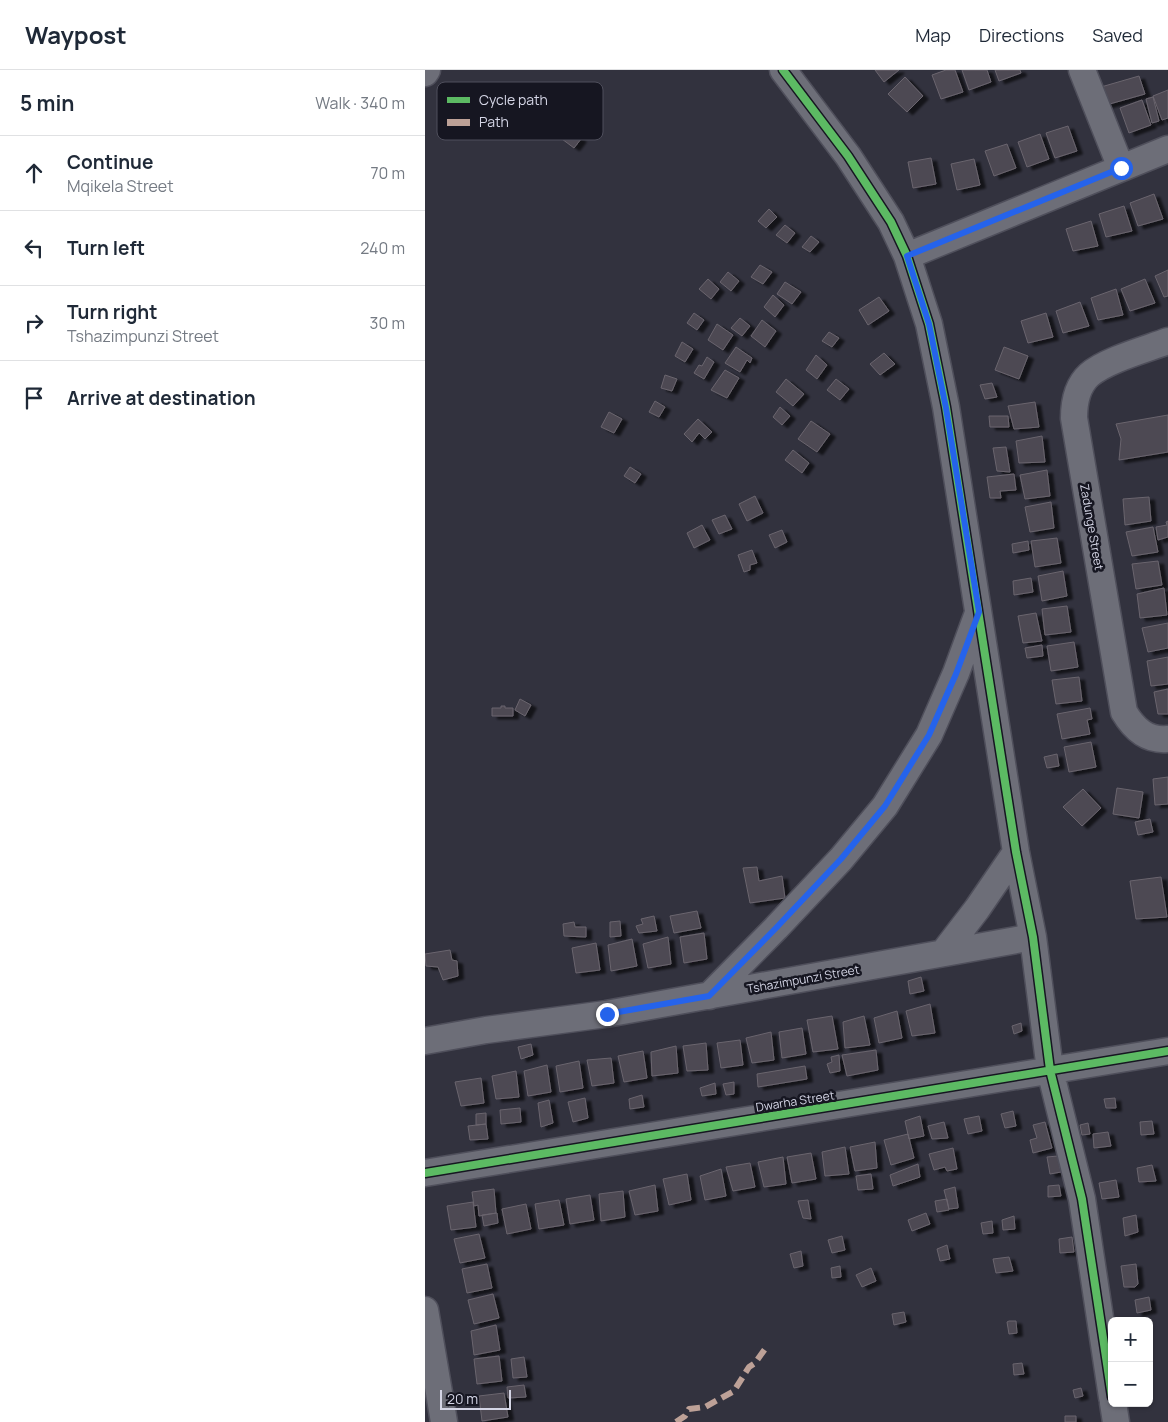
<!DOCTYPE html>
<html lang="en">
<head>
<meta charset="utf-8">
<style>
  body { margin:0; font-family:Manrope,sans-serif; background:#f2f2f3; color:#1f2937 }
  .controls { position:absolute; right:15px; bottom:15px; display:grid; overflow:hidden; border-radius:8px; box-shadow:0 1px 4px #0004 }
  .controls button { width:45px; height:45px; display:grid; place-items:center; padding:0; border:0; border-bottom:1px solid #e0e1e3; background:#fff; color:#1f2937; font:25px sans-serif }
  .scale { position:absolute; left:15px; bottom:12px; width:71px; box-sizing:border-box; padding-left:5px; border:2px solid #d4d5e5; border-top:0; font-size:14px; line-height:18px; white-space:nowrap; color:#d4d5e5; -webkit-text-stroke:4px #161621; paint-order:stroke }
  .stop { position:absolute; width:15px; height:15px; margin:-11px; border:4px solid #2563eb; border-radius:50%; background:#fff }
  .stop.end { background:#2563eb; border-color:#fff; box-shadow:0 1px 5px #0008 }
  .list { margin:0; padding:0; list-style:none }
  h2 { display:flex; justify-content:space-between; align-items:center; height:65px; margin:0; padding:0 20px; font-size:21px }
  h2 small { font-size:16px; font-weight:400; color:#747a83 }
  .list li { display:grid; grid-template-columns:32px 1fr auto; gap:15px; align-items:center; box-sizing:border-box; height:75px; padding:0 20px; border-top:1px solid #e0e1e3 }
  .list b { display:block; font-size:19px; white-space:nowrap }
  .list p { margin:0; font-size:16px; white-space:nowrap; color:#747a83 }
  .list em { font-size:16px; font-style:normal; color:#747a83 }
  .icon { flex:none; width:28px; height:28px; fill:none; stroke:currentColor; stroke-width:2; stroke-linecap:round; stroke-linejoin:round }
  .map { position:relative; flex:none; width:743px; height:1352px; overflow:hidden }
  header { display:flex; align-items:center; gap:30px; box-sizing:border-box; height:70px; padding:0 25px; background:#fff; border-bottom:1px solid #e0e1e3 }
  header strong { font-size:24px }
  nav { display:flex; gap:28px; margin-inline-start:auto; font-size:18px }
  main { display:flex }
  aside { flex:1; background:#fff }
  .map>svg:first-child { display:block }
  .building { fill:#4d4852; stroke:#6a656e; filter:url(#shadow) }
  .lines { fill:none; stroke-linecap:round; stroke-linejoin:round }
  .minor-casing { stroke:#4f4f5b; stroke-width:29 }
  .minor { stroke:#6d6e78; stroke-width:26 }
  .quiet { stroke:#bda197; stroke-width:6; stroke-dasharray:12 6; stroke-linecap:butt }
  .cycleway-casing { stroke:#161621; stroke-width:11 }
  .cycleway { stroke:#5cba63; stroke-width:8 }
  .route { stroke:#2563eb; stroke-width:6 }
  .labels { text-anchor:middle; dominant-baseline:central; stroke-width:5; stroke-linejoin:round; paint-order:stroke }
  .street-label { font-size:12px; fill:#d4d5e5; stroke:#161621 }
  .key { fill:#161621; stroke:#4f4f5c; stroke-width:1 }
  .key-label { font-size:14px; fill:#d4d5e5 }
</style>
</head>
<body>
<header>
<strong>Waypost</strong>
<nav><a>Map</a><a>Directions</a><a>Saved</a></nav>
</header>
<main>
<aside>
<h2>5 min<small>Walk · 340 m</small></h2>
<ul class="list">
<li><svg class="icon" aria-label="ahead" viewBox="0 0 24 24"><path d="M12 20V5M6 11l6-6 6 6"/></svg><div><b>Continue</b><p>Mqikela Street</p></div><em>70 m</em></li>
<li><svg class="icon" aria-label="left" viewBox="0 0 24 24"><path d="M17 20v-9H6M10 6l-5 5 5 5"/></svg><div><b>Turn left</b></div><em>240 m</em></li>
<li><svg class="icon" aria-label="right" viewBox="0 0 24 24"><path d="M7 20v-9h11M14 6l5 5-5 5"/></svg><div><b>Turn right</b><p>Tshazimpunzi Street</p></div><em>30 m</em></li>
<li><svg class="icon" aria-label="arrive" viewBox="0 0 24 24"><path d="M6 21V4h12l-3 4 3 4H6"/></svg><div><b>Arrive at destination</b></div></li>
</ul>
</aside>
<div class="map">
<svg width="743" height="1352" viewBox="0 0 743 1352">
  <defs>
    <filter id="shadow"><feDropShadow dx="5.5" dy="3" stdDeviation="1" flood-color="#0009"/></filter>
  </defs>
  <rect width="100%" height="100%" fill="#32323e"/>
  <path class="building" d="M450 0H474L459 12Z
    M521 0H530L538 22 516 29 507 5Z
    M537 0H562L566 12 544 20Z
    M570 0H595L596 3 574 11Z
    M714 6 720 24 681 35 676 17Z
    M480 7 498 26 482 42 463 24Z
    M743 20V48L737 50 728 26Z
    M728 27 734 51 727 53 721 29Z
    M717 30 726 55 704 63 695 38Z
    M643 56 652 81 630 88 621 63Z
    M143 61 156 69 149 78 137 69Z
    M615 64 624 89 602 97 593 72Z
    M582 74 591 98 569 106 560 81Z
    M506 88 511 114 488 118 483 92Z
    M549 89 555 115 532 120 526 94Z
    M729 124 738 149 713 156 705 133Z
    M699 136 707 161 681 167 674 144Z
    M344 139 352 147 341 158 333 151Z
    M666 151 673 176 648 181 641 159Z
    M360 155 370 163 362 173 351 165Z
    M386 166 394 172 385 182 377 177Z
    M335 195 347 202 338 214 326 207Z
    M743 200V226L739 227 730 206Z
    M303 202 314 211 306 221 295 212Z
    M283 209 294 219 286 229 274 219Z
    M720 209 730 233 705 241 696 219Z
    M360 212 376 222 367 234 352 224Z
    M691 219 698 245 673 250 666 228Z
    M348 225 359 235 350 247 339 237Z
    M454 227 464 241 443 255 434 240Z
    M655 232 664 256 638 263 631 241Z
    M269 243 279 250 272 260 262 253Z
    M621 243 628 267 603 273 596 251Z
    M315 248 325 256 317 266 306 258Z
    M337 250 351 261 340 277 326 266Z
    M292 254 308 265 298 280 283 270Z
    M404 262 414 268 407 277 397 271Z
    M257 272 268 279 260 292 250 286Z
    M311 277 327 288 325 293 322 290 315 302 300 293Z
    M579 277 603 286 594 309 570 300Z
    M459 283 470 294 455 305 445 294Z
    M391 285 402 295 392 309 381 300Z
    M282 287 289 292 279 309 269 303 274 295 277 296Z
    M300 300 314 308 302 328 286 320Z
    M240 305 252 309 247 321 236 318Z
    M361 309 379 324 368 336 351 322Z
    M411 309 424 319 415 330 402 320Z
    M567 313 572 327 560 329 555 315Z
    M230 331 240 337 234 347 224 342Z
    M610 332 614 357 589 359 583 336Z
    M355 337 365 346 357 355 348 347Z
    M184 342 197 349 189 363 176 357Z
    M743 345V382L694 390 696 369 691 354Z
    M564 346H583L584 357H565Z
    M273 349 287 362 280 369 274 363 267 372 259 364Z
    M386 351 405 364 392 382 373 369Z
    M617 366 620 392 594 393 591 371Z
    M581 377 585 402 572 401 568 378Z
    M368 380 384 393 377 403 360 390Z
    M205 397 216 404 210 413 199 406Z
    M622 400 625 426 600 429 595 405Z
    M589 404 591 420 575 421 576 428H565L562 407Z
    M330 426 338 443 322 451 314 434Z
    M724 427 726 451 700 455 698 429Z
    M626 432 629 458 605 462 600 437Z
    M300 445 307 459 294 464 287 450Z
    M743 451V467L733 470 731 457 742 455 741 452Z
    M277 455 285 470 269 478 262 463Z
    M728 457 733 482 707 486 701 462Z
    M357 460 362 472 350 478 344 465Z
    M632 468 636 493 610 497 606 471Z
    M603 471 604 480 588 483 587 474Z
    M327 480 332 493 325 495V500L319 502 313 485Z
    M733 491 737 515 711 519 707 494Z
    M638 501 642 526 617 531 613 506Z
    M606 508 608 522 589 525 588 511Z
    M739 518 742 545 715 548 712 524Z
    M642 536 646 562 620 565 617 539Z
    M611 543 617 571 598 573 593 546Z
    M743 553V578L723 582 717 558Z
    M649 572 653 597 626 601 622 576Z
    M617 575 618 586 602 588 600 578Z
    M743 587V614L726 616 722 591Z
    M654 607 657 631 631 634 627 610Z
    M743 619V644H733L729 622Z
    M95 629 106 635 100 646 90 640Z
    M76 636H80V638H88V646H67V638H76Z
    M665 638 667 649 662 650 665 664 637 669 632 644Z
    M666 672 671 697 644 702 639 677Z
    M632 684 634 696 622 698 619 687Z
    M743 707V734L730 735 728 709Z
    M692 718 718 722 714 748 688 744Z
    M658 719 676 738 657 756 638 737Z
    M725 749 728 762 713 765 710 752Z
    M332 797 334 811 357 806 360 828 325 833 318 798Z
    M736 807 742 847 711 849 705 811Z
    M272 841 276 858 249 863 245 846Z
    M229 846 232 861 214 863 211 856 218 854 216 849Z
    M195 851 196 866 185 867V852Z
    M149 852 150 857H161V867L139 866 138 854Z
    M279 863 282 889 259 893 255 867Z
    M243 867 246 894 223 898 218 874Z
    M207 869 212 896 186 901 183 875Z
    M171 873 175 900 151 903 147 878Z
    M25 880 27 890 32 891 33 906 18 910 13 897 1 896 0 884Z
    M496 907 499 921 485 924 483 911Z
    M505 934 510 963 487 966 481 941Z
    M472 941 477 968 454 973 449 948Z
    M407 946 413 979 388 982 382 950Z
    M439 946 445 975 420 978 418 952Z
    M596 953 597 961 589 964 587 956Z
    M377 958 381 984 357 988 354 962Z
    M346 962 349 990 327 993 321 968Z
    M315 970 318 995 296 998 292 973Z
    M281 973 283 1000 262 1001 258 976Z
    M106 974 108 985 96 989 93 977Z
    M251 976 253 1003 227 1006 226 982Z
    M451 980 453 1000 422 1006 417 985Z
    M218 981 222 1008 199 1012 193 986Z
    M414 985 415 1001 405 1003 402 994 407 992 406 987Z
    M186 988 189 1013 167 1016 162 990Z
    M154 991 158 1018 135 1022 131 996Z
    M122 995 126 1022 103 1026 99 1001Z
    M380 996 382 1009 333 1017 332 1004Z
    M91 1001 94 1027 71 1029 67 1006Z
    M56 1008 59 1033 36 1036 30 1012Z
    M309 1012V1024L301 1025 298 1014Z
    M290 1013 291 1024 277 1026 275 1018Z
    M217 1025 219 1037 205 1039 204 1029Z
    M160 1028 163 1048 148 1052 143 1032Z
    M690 1028 691 1038H681L679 1029Z
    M124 1030 128 1053 116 1057 113 1033Z
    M95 1038 96 1052 76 1054 75 1040Z
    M588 1041 591 1056 580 1058 576 1044Z
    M61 1043V1054L51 1055V1044Z
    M495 1046 499 1066 484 1069 480 1051Z
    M554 1046 557 1061 543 1064 539 1049Z
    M727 1051 729 1064 716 1065 715 1052Z
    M519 1052 523 1068 507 1069 503 1056Z
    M620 1052 627 1078 608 1083 605 1070 612 1068 608 1055Z
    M663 1053 665 1064 657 1065 655 1055Z
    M61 1054 63 1069 45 1070 43 1056Z
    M683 1062 686 1076 669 1078 668 1064Z
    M483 1064 489 1088 466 1095 459 1070Z
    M450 1072 452 1098 430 1101 425 1077Z
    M420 1077 424 1104 400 1106 397 1082Z
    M528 1078 532 1099 522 1101 520 1097 509 1100 504 1084Z
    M386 1083 391 1109 367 1113 362 1087Z
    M633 1086 636 1102 625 1104 622 1087Z
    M358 1087 361 1114 339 1117 333 1092Z
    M325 1093 330 1117 308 1121 301 1097Z
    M493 1094 495 1107 468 1116 465 1105Z
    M727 1095 731 1111 714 1112 712 1098Z
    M296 1099 301 1126 280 1130 275 1106Z
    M262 1104 266 1130 244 1135 238 1109Z
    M446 1104 448 1119 433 1120 431 1106Z
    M691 1110 694 1127 677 1129 674 1113Z
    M230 1115 233 1141 210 1145 204 1121Z
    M634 1115 636 1126 623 1127V1116Z
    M530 1117 533 1136V1138L524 1139 519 1120Z
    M69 1119 71 1143 54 1146 53 1135 49 1136 47 1122Z
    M198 1121 200 1147 176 1151 174 1124Z
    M165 1125 169 1150 145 1154 141 1129Z
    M522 1129 524 1140 512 1142 510 1131Z
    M134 1130 139 1155 114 1159 110 1134Z
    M383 1130 386 1149 378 1148 373 1131Z
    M48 1132 51 1157 26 1160 22 1136Z
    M101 1134 106 1159 82 1164 77 1139Z
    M72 1143 73 1153 59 1156 57 1145Z
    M501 1143 505 1154 487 1161 483 1150Z
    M711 1145 713 1162 700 1166 698 1148Z
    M589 1146 590 1159 578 1160 577 1150Z
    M567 1151 568 1163 558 1164 556 1153Z
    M54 1164 60 1188 35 1193 29 1169Z
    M417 1166 420 1180 407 1183 403 1170Z
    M647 1167 649 1182 635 1183 634 1169Z
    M522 1175 525 1189 515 1191 512 1179Z
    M376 1181 378 1196 369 1198 365 1184Z
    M584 1187 588 1201 571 1203 568 1189Z
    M62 1194 67 1218 42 1223 37 1199Z
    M711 1194 713 1214 710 1217H699L696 1196Z
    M415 1196 416 1207 407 1208 406 1198Z
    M446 1198 451 1211 437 1217 431 1205Z
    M68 1224 74 1248 49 1254 43 1230Z
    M724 1227 726 1240 712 1243 710 1230Z
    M479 1242 481 1252 469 1255 467 1244Z
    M584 1251H591L592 1263 584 1264 582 1252Z
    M71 1255 75 1280 49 1285 46 1261Z
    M74 1286 77 1311 52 1314 49 1289Z
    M99 1287 102 1307 88 1308 86 1289Z
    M597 1293 599 1304 589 1305 588 1294Z
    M99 1315 101 1327 83 1328 82 1317Z
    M656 1318 658 1326 650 1328 648 1320Z
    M79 1323 83 1347 57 1351 54 1326Z
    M640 1346H651V1352H640Z"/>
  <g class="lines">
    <g class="minor-casing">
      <path id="minor" d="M358 0 423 86 466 152 482 186 504 254 521 337 591 782 608 867 625 1000 657 1129 687 1327
        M657 0 696 98
        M0 3 2 0
        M482 186 743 79
        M743 271C722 279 681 290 664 305 652 316 649 332 649 348L699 642C709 659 722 671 743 669
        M519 882 552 839 591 782
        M284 926 351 858 416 789 460 736 504 665 531 603 553 543
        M0 971 61 960 181 944 608 867
        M0 1103 743 981
        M0 1240 19 1352
        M688 1333 691 1352"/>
    </g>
    <use href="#minor" class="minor"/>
    <path class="quiet" d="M251 1352 260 1346 264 1339 280 1337 309 1321 324 1297 330 1293 340 1279"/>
    <g class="cycleway-casing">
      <path id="cycleway" d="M358 0 423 86 466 152 482 186 504 254 521 337 591 782 608 867 625 1000 657 1129 687 1327
        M0 1103 743 981"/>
    </g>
    <use href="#cycleway" class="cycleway"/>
  </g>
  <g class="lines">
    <path class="route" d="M182 944 284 926 351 858 416 789 460 736 504 665 531 604 554 542 521 338 504 254 482 186 696 98"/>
  </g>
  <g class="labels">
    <g class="street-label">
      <text transform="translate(667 457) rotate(80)">Zadunge Street</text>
      <text transform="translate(378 909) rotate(-10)">Tshazimpunzi Street</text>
      <text transform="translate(370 1031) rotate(-9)">Dwarha Street</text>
    </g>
  </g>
  <rect x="12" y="12" width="166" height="58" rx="8" class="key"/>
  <rect x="22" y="27" width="23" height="6" fill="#5cba63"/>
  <rect x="22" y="49" width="23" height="7" fill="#bda197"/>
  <g class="key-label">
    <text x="54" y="35">Cycle path</text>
    <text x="54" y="57">Path</text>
  </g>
</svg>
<div class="controls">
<button>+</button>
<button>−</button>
</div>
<div class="scale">20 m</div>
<div class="stop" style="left:696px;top:98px"></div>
<div class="stop end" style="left:182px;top:944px"></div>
</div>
</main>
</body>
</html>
